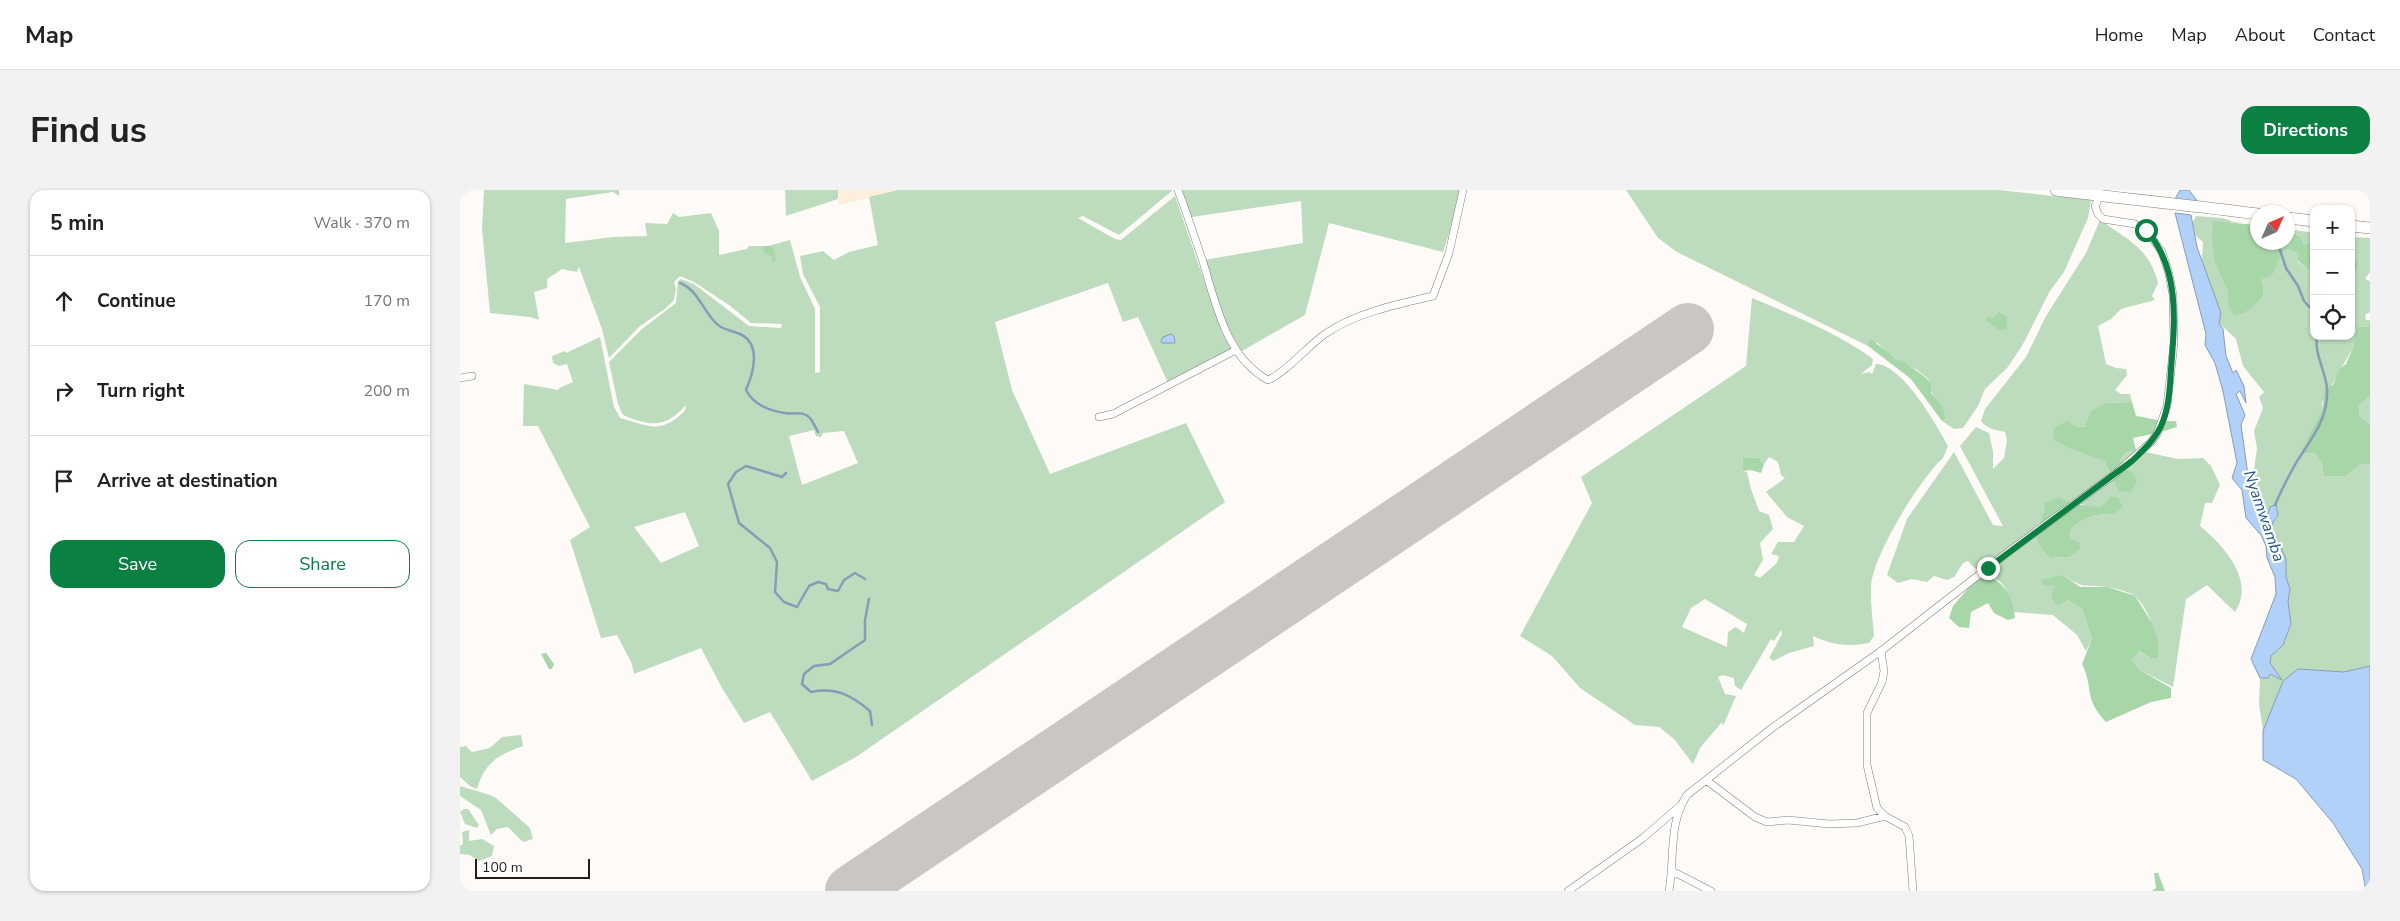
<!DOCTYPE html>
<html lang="en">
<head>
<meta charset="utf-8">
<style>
  body { margin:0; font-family:"Nunito Sans",sans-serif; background:#f2f2f2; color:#222 }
  .controls { position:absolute; right:15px; top:15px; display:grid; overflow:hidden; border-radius:10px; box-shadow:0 1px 4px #0004 }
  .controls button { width:45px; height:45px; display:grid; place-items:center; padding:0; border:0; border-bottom:1px solid #e0e0e0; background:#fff; color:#222; font:25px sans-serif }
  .compass { position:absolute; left:1790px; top:15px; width:45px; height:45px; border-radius:50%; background:#fff; box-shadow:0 1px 4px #0004; rotate:45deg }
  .scale { position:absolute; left:15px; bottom:12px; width:115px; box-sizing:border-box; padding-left:5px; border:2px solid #211f1e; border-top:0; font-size:14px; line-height:18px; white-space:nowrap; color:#211f1e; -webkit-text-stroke:4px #fff; paint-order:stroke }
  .stop { position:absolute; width:15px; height:15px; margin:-11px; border:4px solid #0b8043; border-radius:50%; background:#fff }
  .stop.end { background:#0b8043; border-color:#fff; box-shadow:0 1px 5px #0008 }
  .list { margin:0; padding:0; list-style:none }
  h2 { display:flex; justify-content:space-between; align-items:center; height:65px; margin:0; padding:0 20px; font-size:21px }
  h2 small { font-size:16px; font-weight:400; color:#767676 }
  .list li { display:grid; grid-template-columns:32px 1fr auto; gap:15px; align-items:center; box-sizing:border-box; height:90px; padding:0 20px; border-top:1px solid #e0e0e0 }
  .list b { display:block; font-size:19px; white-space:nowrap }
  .list em { font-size:16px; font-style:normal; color:#767676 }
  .actions { display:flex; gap:10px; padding:15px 20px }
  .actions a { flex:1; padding:11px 0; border:1px solid #0b8043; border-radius:15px; text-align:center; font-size:18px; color:#0b8043 }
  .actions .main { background:#0b8043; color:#fff }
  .icon { flex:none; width:28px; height:28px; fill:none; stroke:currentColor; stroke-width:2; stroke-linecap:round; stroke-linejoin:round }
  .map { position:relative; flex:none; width:1910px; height:701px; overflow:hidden; border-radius:15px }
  header { display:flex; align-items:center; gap:30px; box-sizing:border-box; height:70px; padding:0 25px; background:#fff; border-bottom:1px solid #e0e0e0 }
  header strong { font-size:24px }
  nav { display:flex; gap:28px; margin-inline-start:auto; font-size:18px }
  .intro { display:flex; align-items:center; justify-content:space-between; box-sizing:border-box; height:120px; padding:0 30px }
  h1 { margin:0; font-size:35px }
  .button { padding:12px 22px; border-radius:15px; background:#0b8043; color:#fff; font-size:18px; font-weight:700 }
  main { display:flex; gap:30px; padding:0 30px }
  aside { flex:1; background:#fff; border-radius:15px; box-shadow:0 1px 4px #0004 }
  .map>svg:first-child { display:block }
  .education { fill:#fdefdb }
  .green { fill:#bcdcbd; fill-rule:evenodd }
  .forest { fill:#a7d7a9 }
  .water { fill:#b1d1f8; stroke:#869cb7 }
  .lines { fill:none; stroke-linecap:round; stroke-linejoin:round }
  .stream { stroke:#869cb7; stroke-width:2.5 }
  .runway { stroke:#cac6c4; stroke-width:52 }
  .minor-casing { stroke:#827f7c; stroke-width:8 }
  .trunk-casing { stroke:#827f7c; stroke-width:12 }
  .minor { stroke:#fff; stroke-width:7 }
  .trunk { stroke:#fff; stroke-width:11 }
  .route { stroke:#0b8043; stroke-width:6 }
  .labels { text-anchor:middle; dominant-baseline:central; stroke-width:4.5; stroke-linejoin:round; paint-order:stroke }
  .water-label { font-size:16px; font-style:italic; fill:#225892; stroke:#fff }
</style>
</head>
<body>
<header>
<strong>Map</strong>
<nav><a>Home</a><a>Map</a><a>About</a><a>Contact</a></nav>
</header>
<div class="intro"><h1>Find us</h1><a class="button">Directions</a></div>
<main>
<aside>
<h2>5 min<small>Walk · 370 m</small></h2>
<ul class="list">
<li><svg class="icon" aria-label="ahead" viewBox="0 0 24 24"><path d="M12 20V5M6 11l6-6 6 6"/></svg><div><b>Continue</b></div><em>170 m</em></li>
<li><svg class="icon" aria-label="right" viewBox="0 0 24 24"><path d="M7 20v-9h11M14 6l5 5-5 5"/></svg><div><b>Turn right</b></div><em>200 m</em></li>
<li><svg class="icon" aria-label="arrive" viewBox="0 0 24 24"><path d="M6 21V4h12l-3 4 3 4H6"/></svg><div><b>Arrive at destination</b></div></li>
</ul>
<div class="actions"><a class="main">Save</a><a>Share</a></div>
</aside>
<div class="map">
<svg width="1910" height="701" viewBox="0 0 1910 701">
  <rect width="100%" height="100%" fill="#fefaf7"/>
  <path class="education" d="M378 0H438L379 15Z"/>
  <path class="green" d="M24 0H159V6L153 2 106 9 105 53 153 47 187 46 185 33 207 34 213 23 219 27 251 23 259 41V65L287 59 289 56H308L330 50 340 87 355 119V183L360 182V117L343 84 340 66 363 61 374 70 389 62 418 55 409 7 438 0H713L659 45 623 26 618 28 655 49 661 50 715 6 762 143 773 162 709 195 678 127 663 132 648 93 535 132 552 200 590 284 726 233 765 312 396 567 352 591 310 522 284 533 262 498 241 458 174 484 172 474 157 445 141 448 110 350 130 337 78 236H63L64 194 99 200V198L113 192 107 174 99 176 93 173 92 166 105 161 106 163 140 147 154 217 160 228C184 234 197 244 218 227 223 223 226 221 226 215 206 238 191 237 163 225L158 214 149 172 182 139 216 113 218 91 221 89 234 94 289 136 321 138 322 134 291 133 269 115 234 92 220 86 214 92 216 99 214 110 205 119 180 136 149 168 142 139 119 77 117 82 102 79 87 89V98L74 102 79 130 70 127 30 123 22 38ZM354 240 356 246 361 247 363 243 384 241 398 273 342 295 329 246ZM225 322 239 356 201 373 174 337Z
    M325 0H378V9L326 26Z
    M716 0H1000L993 31 983 62 869 33 845 125 782 161 767 137 744 70 843 53 841 11 725 28Z
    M1166 0H1538L1631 10 1628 28 1604 82 1590 101 1562 156 1547 178 1525 199 1518 216 1503 238 1494 239 1482 231 1486 229C1483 218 1478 214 1473 205 1469 199 1472 193 1466 187 1451 173 1430 170 1418 153L1408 152V156L1217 62 1198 48Z
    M1736 26 1762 28 1781 34 1771 32 1755 73 1768 103V116L1797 113 1804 105 1802 89 1821 64 1828 59 1839 64 1837 71 1854 85V146H1891V89L1896 83 1899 72 1891 66V47L1910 48V82L1905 89 1910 91V122L1905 125 1906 130H1910V136L1896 137 1893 158 1862 212V220L1843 264 1855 263 1862 275 1864 285 1886 286 1901 274H1910V476L1884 482 1838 479 1812 522 1803 541 1799 514 1800 488H1808L1809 484 1821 489 1810 473 1811 466 1823 455 1831 434 1828 411 1830 399 1826 387V369L1812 338 1813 332 1818 327 1816 314 1808 324 1798 313 1792 294 1797 258 1794 241 1803 218 1799 207 1804 202 1783 176 1776 149 1759 133 1742 69 1743 52 1736 46 1732 34Z
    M1640 30C1667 49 1690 59 1698 93L1692 106 1695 110 1661 119 1651 129 1638 136 1646 174 1656 178 1666 179 1667 185 1655 200 1661 204H1670L1672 212 1646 213 1625 237 1614 236 1632 265 1644 271 1654 291 1673 283 1660 271 1665 263 1676 260 1718 269 1743 268 1751 276 1760 295 1752 313H1745L1740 336C1763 355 1796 390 1775 422L1747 395 1726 409 1713 497 1680 480 1672 469 1678 461 1690 468H1698C1698 448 1691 422 1676 407 1671 402 1654 398 1647 397 1623 394 1626 400 1603 385L1596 396 1607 410 1622 419 1632 449 1626 461 1617 445 1593 425 1554 422C1551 412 1547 396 1538 390 1528 383 1516 382 1508 371L1503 373 1494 387 1487 390 1474 386 1467 392 1452 389 1438 393 1427 385 1447 329 1494 262 1533 335 1543 336 1500 256 1516 237 1529 243 1533 262V279L1544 268 1547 250 1545 242C1536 240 1527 239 1521 231L1525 219 1566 167 1586 126 1626 63ZM1650 306 1654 324C1638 323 1619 328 1610 341L1611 349 1620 360 1608 367 1591 368 1585 313H1620L1627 318 1641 317Z
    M1828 39 1854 43V51L1844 55 1840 46Z
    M1292 108C1332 125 1378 143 1413 169L1412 175 1401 184 1409 182 1412 184 1416 174C1443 175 1476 234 1488 256L1483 268C1460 289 1413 365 1411 396 1410 412 1413 430 1414 446L1409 453C1389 457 1372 455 1353 446L1354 456 1329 463 1313 471 1309 468 1322 444 1321 440 1314 451 1311 449 1281 500 1275 496 1274 488 1263 485 1258 487 1265 504 1276 506 1263 536 1262 532 1240 558 1233 574 1214 549 1199 537 1175 535 1120 498 1092 466 1060 446 1132 313 1121 287 1286 176ZM1283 267 1299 268 1304 274 1309 267 1318 272 1321 285 1325 288 1306 302 1327 327 1344 336 1334 352H1318L1311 364 1319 366 1317 373 1300 388 1294 385 1303 370 1300 353 1313 339 1309 325 1299 321 1291 299 1287 282 1282 281ZM1245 409 1287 434 1284 443 1276 437 1268 442 1267 457 1222 437 1231 418Z
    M1910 206V235L1900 226 1899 216Z
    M61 545 63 556C38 565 25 572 17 599L10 596 0 587V557L6 556 12 562 30 558 42 547Z
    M0 596 30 605 36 608 70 638 73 649 63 652 48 637 37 639 31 645 21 620 0 606Z
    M4 619H8L19 635 17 638 5 634 0 622Z
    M9 640V651L22 649 34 656 32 666 19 671 10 665 0 664V656L3 654 2 642Z"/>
  <path class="forest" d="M1753 31 1797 35 1798 52H1828V40L1840 46 1844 55 1854 51V85L1837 70 1839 64 1828 59 1821 64 1812 85 1802 89 1804 105C1797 113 1786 126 1774 125L1768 116V103L1755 73 1752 49Z
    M308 56 313 57 316 70 313 73 311 66 305 63 303 57Z
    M1891 66 1899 72 1896 83 1891 89Z
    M1539 122 1547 127V140H1539L1525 130 1527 127 1533 128Z
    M1910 136V206L1899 216 1900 226 1910 235V274H1901L1886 286H1864L1862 275 1855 263 1843 264V258L1862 220 1865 197 1873 195 1879 180 1886 174 1893 158 1896 137Z
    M1411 149 1436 169 1443 171 1465 187 1471 194V203L1482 216 1486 229 1482 231 1451 189 1408 156V152Z
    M1672 212 1676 226C1690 228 1701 232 1716 231L1717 237 1697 243 1673 248 1676 260 1665 263 1660 271 1673 283 1677 290 1671 302 1659 301 1644 271 1610 258 1593 249 1594 238 1608 231 1614 236 1625 237 1631 221 1646 213Z
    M1283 267 1299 268 1304 274 1301 283 1291 280 1282 281Z
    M1650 306 1658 308 1663 317 1654 324C1638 323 1619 328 1610 341L1611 349 1620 353V360L1609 367 1591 368C1562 342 1585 339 1585 313L1599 307C1609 314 1629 317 1641 317Z
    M1522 382C1543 392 1553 404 1555 428L1548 430 1534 423 1528 413 1511 422 1509 438 1499 437 1489 428 1493 416Z
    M1603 385 1620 397H1648L1675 406 1692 433 1698 450V468H1690L1679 461 1672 469 1680 480 1711 498V508L1691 512 1646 532C1623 508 1634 498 1622 474L1632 449 1622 419 1607 410 1599 415 1594 413 1591 405 1595 396 1582 395 1581 390Z
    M86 463 94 474 92 479H89L81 464Z
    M1694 683H1698L1705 701H1692L1696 698Z"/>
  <path class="water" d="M1720 0H1729L1738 12 1715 9Z
    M1715 23 1731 25 1737 57 1761 123 1759 133 1763 139 1766 166 1773 183 1776 180 1784 196 1786 213 1780 201 1776 204 1785 225 1781 235 1788 285 1792 289C1791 301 1798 316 1808 324L1810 317 1816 314 1818 326 1813 332 1812 338 1826 369V387L1830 399 1828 411 1831 434 1823 455 1811 466 1810 473 1822 490 1810 484 1808 488H1800L1791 469 1816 404 1815 387 1807 368 1806 356 1801 345 1786 328 1782 300 1772 288 1777 273 1763 201 1755 173 1745 155 1746 144Z
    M711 144 714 146 715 153H702L701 151 703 147Z
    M1910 476V701H1906L1902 679 1873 633 1836 589 1803 570V541L1823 491 1838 479 1884 482Z"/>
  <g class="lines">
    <path class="stream" d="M1819 57 1826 78 1838 96 1844 111 1854 122
      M220 93C236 99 242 117 253 130 262 141 269 139 280 144 302 154 293 184 286 200 293 214 309 221 325 223 333 225 343 220 350 228 353 232 356 238 358 242
      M326 283 322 287 286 276 276 282 268 294 279 333 310 358 317 372 315 402 324 412 337 417 349 396 358 392 366 394 368 399 378 401 384 390 395 383 405 389
      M1815 315C1821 301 1828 287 1836 273 1850 250 1869 229 1867 199 1866 181 1854 165 1857 146
      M409 409 405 430V450L370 474 354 476 344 484 342 494 351 502C376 497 391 505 410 521L412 535"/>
    <path class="runway" d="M391 701 1228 139"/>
    <g class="minor-casing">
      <path id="minor" d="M718 0C727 24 735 48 743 72 756 114 766 167 808 190 825 183 848 156 865 144 895 123 938 114 973 106L989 63 1003 0
        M0 188 12 186
        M639 227 653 224 776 160
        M1421 461 1424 481 1422 492 1407 523V575L1417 618 1425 626 1445 637 1449 646 1453 701
        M1246 590 1295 627 1307 632 1328 630 1369 634 1397 633 1425 626
        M1212 681 1251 701
        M1108 701 1183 648 1220 616
        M1209 701C1215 667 1208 634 1227 605L1312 538 1421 461 1552 359 1655 284 1691 252 1697 244 1707 216 1714 153 1713 105 1709 84 1702 62 1686 40 1675 34 1643 29 1638 24 1635 16 1640 6"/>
    </g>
    <g class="trunk-casing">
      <path id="trunk" d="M1596 0C1663 9 1730 15 1798 24
        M1828 28 1854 31
        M1891 36 1910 38"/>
    </g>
    <use href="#minor" class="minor"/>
    <use href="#trunk" class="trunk"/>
  </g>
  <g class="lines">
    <path class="route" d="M1528 378 1672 271C1683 260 1695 250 1701 236 1709 219 1710 197 1711 179 1715 131 1720 78 1686 40"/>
  </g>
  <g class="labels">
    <g class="water-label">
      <text transform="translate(1804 326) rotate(71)">Nyamwamba</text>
    </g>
  </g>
</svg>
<div class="controls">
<button>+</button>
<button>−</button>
<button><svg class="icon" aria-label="locate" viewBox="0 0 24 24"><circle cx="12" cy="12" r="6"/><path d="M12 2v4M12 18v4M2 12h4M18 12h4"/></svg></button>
</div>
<svg class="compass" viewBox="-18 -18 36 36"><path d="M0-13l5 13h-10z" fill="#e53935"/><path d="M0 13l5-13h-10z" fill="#767676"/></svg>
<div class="scale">100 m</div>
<div class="stop" style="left:1686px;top:40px"></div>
<div class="stop end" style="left:1528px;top:378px"></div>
</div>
</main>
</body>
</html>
